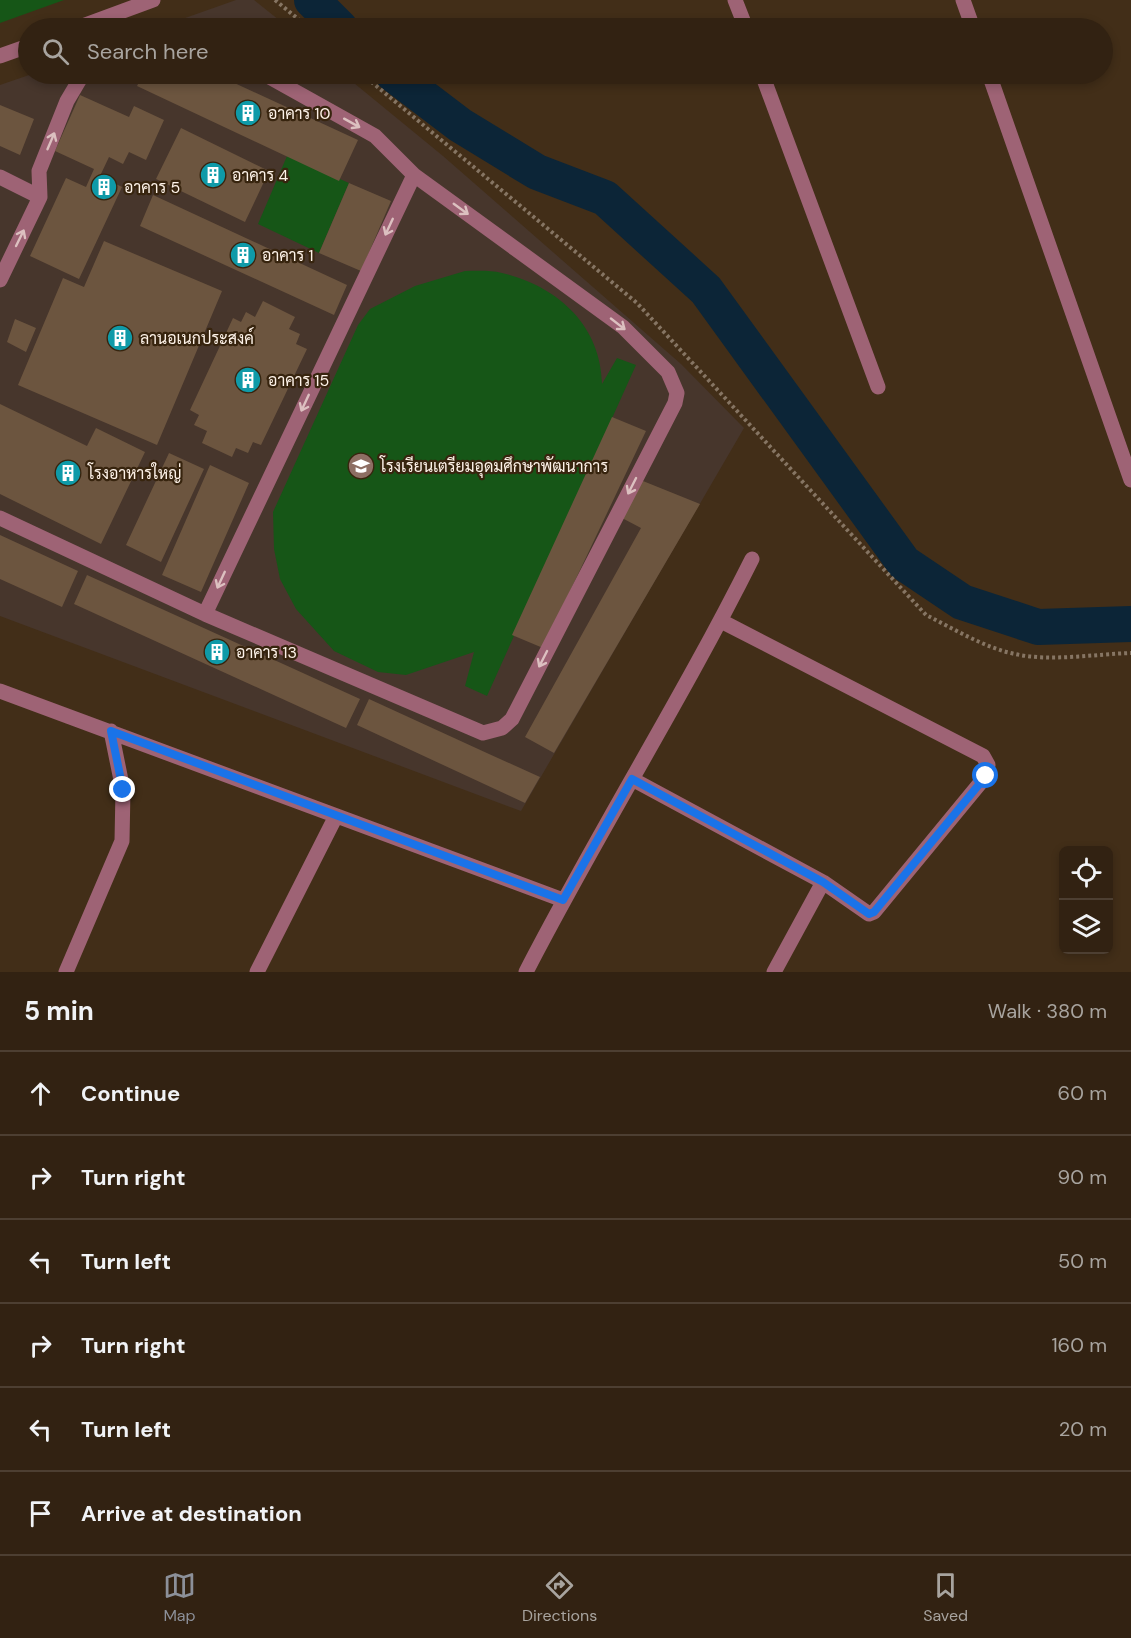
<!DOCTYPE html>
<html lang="en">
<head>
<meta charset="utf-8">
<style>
  body { margin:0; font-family:"DM Sans",Sarabun,sans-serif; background:#3d2f20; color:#f1f3f6 }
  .controls { position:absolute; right:18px; bottom:18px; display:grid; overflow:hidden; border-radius:9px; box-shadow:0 3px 9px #0003 }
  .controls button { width:54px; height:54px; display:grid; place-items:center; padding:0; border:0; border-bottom:2px solid #4d3f32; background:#322212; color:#f1f3f6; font:30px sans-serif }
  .stop { position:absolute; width:18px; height:18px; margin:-14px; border:4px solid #1a73e8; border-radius:50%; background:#fff }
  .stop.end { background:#1a73e8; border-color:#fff; box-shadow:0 2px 6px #0008 }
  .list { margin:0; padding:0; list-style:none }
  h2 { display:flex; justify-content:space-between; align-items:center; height:78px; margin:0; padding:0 24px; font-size:26px }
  h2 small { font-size:20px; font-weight:400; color:#a8a49f }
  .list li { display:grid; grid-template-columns:39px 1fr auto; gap:18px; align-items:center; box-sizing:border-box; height:84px; padding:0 24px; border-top:2px solid #4d3f32 }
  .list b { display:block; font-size:22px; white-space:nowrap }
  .list em { font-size:20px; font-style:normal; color:#a8a49f }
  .icon { flex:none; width:33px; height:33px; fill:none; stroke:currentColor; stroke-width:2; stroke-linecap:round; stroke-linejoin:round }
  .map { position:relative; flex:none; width:1131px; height:972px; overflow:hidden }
  .search { position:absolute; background:#322212; box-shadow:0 3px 9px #0003; left:18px; right:18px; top:18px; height:66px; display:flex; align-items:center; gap:15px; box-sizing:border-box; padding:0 21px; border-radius:33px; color:#a8a49f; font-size:22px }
  .sheet { height:582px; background:#322212 }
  nav { display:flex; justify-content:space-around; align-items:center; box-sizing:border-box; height:84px; border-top:2px solid #4d3f32; background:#322212; font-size:16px; color:#a8a49f }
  nav a { display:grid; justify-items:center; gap:3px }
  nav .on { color:#8c9099 }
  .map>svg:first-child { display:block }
  .education { fill:#47362c }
  .green { fill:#165617 }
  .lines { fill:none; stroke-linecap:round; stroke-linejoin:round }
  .river { stroke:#0c2537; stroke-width:36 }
  .building { fill:#6c553f }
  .path { stroke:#867563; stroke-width:4; stroke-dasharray:3 3; stroke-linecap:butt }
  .minor { stroke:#9e6375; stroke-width:15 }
  .oneway { stroke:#dcc0c0 }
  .route { stroke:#1a73e8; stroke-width:8 }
  .labels { text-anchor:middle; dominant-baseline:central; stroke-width:4.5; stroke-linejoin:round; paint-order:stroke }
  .poi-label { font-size:16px; fill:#fdf2e8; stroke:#37240e; text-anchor:start }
</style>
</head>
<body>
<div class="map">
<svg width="1131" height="972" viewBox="0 0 1131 972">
  <rect width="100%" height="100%" fill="#422e18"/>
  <path class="education" d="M236 0H254L289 28H157Z
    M32 74H343L443 156 681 364 744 428 521 811 0 616V85Z"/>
  <path class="green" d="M0 0H64L0 23Z
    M287 156 349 183 319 253 258 224Z
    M465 271C477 271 490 270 502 273 557 286 601 325 602 384L617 358 636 365 487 696 465 686 474 652 406 675 378 672 334 651 296 609 280 579 274 549 273 512 358 325 370 309 415 286Z"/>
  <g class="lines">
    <path class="river" d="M312 0 340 28
      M393 74 460 125 537 172 605 198 706 290 904 563 962 602 1038 627 1131 624"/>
  </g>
  <path class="building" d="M143 74H215L358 140 339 181 137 86Z
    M80 95 129 117 134 106 164 120 146 160 129 152 123 164 109 157 100 176 122 187 79 279 30 256 66 178 86 187 94 169 55 151Z
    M0 105 34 119 20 155 0 146Z
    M181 128 269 171 245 222 156 179Z
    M349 183 391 201 361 271 319 253Z
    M153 195 347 285 334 315 140 226Z
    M104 241 222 291 157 445 18 385 63 278 84 287Z
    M263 301 295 317 289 329 300 334 296 344 307 349 261 445 253 442 248 453 236 448 232 457 202 443 207 431 194 425 199 415 190 410 233 318 241 322 246 312 255 317Z
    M15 319 36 328 26 352 7 342Z
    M0 404 87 446 96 428 145 452 101 544 0 494Z
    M612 417 646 431 543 648 512 635Z
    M169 453 204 469 161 562 126 545Z
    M210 465 249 483 201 592 162 575Z
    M638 479 700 504 554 753 525 737 641 528 622 518Z
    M0 535 78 571 62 607 0 579Z
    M87 575 360 699 346 728 74 604Z
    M369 699 489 754 540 777 525 803 357 725Z"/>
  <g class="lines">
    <path class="path" d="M275 0 309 28
      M362 74 637 303 926 615C954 629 985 648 1015 654 1049 662 1096 654 1131 653"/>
    <path class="minor" d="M735 0 746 28
      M963 0 973 28
      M77 28 153 0
      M0 56 28 46
      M762 74 878 387
      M989 74 1131 480
      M0 177 40 197
      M0 280 40 197 39 171 67 101 83 74
      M0 518 205 614 483 733 502 728 512 719 675 403 677 393 668 372 623 327 414 175 375 136 264 74
      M205 614 414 175
      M0 691 563 900
      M632 779 823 882 869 914 874 912 986 776 988 765 983 756 721 621
      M66 972 122 841 123 790 111 731
      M257 972 336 816
      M526 972C598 832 682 699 752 559
      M774 972 823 882"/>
  </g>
  <defs><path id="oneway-shaft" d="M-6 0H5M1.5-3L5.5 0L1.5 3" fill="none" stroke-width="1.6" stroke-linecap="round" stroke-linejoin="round" transform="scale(1.5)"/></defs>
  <g class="oneway">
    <use href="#oneway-shaft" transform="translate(352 123) rotate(29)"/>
    <use href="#oneway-shaft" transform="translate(51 141) rotate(-67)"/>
    <use href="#oneway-shaft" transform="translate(461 209) rotate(36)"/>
    <use href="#oneway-shaft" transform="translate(389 227) rotate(115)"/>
    <use href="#oneway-shaft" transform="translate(20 238) rotate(-64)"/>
    <use href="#oneway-shaft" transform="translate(618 324) rotate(38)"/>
    <use href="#oneway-shaft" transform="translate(305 403) rotate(115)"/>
    <use href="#oneway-shaft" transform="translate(632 486) rotate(117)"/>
    <use href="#oneway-shaft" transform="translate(221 580) rotate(115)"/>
    <use href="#oneway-shaft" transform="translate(543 659) rotate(117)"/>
  </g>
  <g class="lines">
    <path class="route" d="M123 790 111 731 563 900 632 779 823 882 869 914 874 912 986 776"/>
  </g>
  <defs>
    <g id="building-disc" transform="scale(1.35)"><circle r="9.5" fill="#0f9aa8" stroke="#37240e"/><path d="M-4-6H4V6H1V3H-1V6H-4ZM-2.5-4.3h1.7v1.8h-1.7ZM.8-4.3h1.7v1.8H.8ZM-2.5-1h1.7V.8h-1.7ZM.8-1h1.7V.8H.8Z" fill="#fff"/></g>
    <g id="school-disc" transform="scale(1.35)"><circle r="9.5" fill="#8d6e63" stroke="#37240e"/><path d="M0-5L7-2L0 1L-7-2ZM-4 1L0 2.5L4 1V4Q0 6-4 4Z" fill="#fff"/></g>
  </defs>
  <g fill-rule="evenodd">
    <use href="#building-disc" x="248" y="113"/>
    <use href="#building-disc" x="213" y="175"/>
    <use href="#building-disc" x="104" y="187"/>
    <use href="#building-disc" x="243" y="255"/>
    <use href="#building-disc" x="120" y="338"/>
    <use href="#building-disc" x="248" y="380"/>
    <use href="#school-disc" x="361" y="466"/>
    <use href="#building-disc" x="68" y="473"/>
    <use href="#building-disc" x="217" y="652"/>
  </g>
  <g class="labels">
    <g class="poi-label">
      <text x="268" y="113">อาคาร 10</text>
      <text x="232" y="175">อาคาร 4</text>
      <text x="124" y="187">อาคาร 5</text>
      <text x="262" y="255">อาคาร 1</text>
      <text x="140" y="338">ลานอเนกประสงค์</text>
      <text x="268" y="380">อาคาร 15</text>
      <text x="380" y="466">โรงเรียนเตรียมอุดมศึกษาพัฒนาการ</text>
      <text x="88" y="473">โรงอาหารใหญ่</text>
      <text x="236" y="652">อาคาร 13</text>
    </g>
  </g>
</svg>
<div class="controls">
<button><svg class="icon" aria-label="locate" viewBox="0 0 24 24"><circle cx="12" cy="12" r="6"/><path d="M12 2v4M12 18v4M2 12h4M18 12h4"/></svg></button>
<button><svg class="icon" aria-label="layers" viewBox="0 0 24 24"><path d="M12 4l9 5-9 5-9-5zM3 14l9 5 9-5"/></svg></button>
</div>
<div class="stop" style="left:986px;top:776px"></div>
<div class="stop end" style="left:123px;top:790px"></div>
<div class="search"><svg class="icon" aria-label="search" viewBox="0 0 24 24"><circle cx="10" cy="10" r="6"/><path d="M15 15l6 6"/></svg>Search here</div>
</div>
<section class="sheet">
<h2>5 min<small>Walk · 380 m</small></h2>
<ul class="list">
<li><svg class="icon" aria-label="ahead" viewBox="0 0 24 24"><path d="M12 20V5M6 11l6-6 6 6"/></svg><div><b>Continue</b></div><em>60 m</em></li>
<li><svg class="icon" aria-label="right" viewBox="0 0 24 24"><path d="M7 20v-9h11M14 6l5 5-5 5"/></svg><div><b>Turn right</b></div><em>90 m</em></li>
<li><svg class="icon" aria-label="left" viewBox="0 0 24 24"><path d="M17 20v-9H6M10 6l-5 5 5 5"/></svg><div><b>Turn left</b></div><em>50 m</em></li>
<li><svg class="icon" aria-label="right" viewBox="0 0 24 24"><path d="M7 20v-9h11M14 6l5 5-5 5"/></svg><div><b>Turn right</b></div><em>160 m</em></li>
<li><svg class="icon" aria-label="left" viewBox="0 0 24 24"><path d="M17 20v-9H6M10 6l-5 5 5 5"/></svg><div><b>Turn left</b></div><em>20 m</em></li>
<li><svg class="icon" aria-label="arrive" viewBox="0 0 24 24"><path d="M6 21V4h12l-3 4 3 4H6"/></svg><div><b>Arrive at destination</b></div></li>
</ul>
</section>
<nav>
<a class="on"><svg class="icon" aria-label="map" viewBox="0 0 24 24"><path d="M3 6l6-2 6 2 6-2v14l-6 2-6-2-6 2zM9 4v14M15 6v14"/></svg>Map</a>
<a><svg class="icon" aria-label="directions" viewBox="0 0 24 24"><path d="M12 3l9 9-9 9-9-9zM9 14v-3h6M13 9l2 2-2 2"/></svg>Directions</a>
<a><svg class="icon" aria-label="saved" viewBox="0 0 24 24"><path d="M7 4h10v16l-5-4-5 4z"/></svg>Saved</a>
</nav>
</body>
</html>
